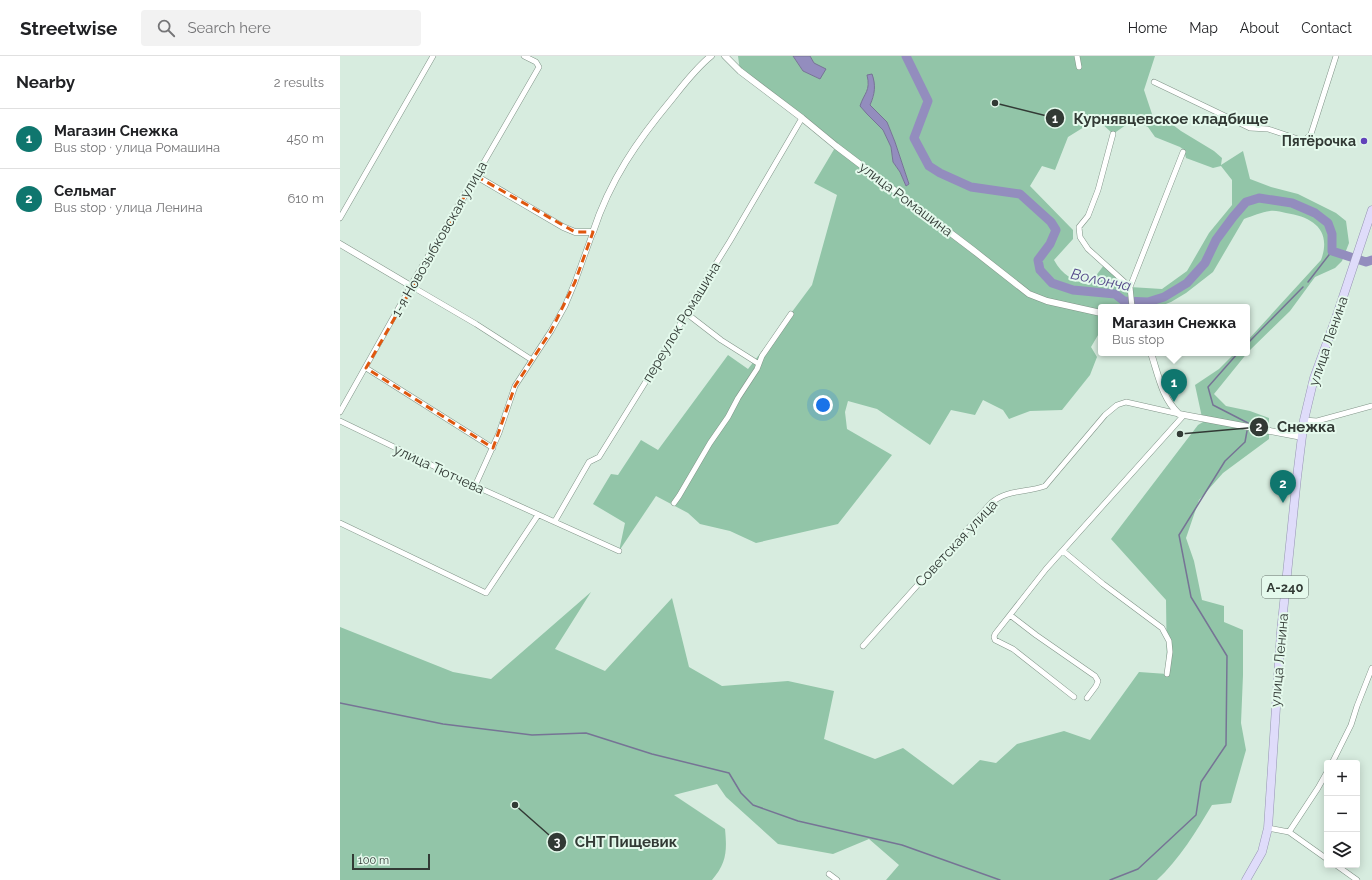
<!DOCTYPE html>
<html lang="en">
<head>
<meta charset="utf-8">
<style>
  body { margin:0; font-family:Raleway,sans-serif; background:#f2f2f2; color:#202124 }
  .controls { position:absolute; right:12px; bottom:12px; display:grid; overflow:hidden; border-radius:4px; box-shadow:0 2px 10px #0003 }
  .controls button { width:36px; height:36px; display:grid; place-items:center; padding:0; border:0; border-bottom:1px solid #e0e0e0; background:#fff; color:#202124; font:20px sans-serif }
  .scale { position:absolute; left:12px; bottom:10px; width:78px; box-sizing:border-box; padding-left:4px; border:2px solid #323a35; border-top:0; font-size:11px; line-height:14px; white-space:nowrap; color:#323a35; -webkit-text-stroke:3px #e4f9ec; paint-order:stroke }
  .you { position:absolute; left:483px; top:349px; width:14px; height:14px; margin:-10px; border:3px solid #fff; border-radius:50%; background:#1a73e8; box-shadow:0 0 0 6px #1a73e833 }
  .badge { display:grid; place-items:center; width:26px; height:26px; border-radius:50%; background:#0f766e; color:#fff; font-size:13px; font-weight:700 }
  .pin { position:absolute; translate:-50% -33px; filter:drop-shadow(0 1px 2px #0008) }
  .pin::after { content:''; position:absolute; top:21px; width:14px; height:12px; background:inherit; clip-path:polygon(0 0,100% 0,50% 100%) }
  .popup { position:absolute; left:758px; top:248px; width:152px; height:52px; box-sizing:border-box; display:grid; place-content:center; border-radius:4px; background:#fff; filter:drop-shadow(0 1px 3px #0005); font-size:13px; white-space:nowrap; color:#757577 }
  .popup b { font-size:15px; color:#202124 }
  .popup::after { content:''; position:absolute; left:50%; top:100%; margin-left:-8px; border:8px solid transparent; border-top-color:#fff }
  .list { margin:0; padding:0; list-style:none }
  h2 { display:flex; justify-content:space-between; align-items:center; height:52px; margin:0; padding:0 16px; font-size:17px }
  h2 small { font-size:13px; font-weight:400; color:#757577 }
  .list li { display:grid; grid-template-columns:26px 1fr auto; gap:12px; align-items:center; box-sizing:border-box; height:60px; padding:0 16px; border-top:1px solid #e0e0e0 }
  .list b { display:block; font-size:15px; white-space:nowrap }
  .list p { margin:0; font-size:13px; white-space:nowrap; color:#757577 }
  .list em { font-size:13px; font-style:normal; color:#757577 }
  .icon { flex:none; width:22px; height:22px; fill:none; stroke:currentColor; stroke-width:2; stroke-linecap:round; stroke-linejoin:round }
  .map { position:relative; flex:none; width:1032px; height:824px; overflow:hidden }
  header { display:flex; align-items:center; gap:24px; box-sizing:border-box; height:56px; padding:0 20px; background:#fff; border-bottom:1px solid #e0e0e0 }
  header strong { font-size:19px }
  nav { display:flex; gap:22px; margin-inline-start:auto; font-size:14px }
  .search { width:280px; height:36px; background:#f2f2f2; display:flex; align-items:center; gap:10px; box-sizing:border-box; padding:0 14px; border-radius:4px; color:#757577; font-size:15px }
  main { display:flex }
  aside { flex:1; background:#fff }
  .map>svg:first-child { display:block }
  .green { fill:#92c5a8; fill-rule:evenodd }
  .water { fill:#938dbe; stroke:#767495 }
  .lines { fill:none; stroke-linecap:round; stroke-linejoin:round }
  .stream { stroke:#767495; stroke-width:1.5 }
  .river { stroke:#938dbe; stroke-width:9 }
  .minor-casing { stroke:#819488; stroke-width:6 }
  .tertiary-casing { stroke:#819488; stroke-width:7 }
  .primary-casing { stroke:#9594b2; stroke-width:9 }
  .minor { stroke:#fff; stroke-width:5 }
  .tertiary { stroke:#fff; stroke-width:6 }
  .primary { stroke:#dfdcfa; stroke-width:8 }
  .marked { fill:none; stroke:#df570e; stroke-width:3; stroke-dasharray:8 5; stroke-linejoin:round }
  .poi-dot { fill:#6142ba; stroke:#e4f9ec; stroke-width:1.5 }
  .labels { text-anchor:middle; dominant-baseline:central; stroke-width:4; stroke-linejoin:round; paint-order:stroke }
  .shield { fill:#e4f9ec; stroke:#67736c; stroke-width:1 }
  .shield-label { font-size:13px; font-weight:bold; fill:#323a35 }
  .poi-label { font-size:14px; font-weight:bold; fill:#323a35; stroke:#e4f9ec; text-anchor:end }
  .street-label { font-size:14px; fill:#323a35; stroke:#e4f9ec }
  .water-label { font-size:15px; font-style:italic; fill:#554a8a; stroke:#e4f9ec }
  .leader { fill:none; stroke:#323a35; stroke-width:1.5 }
  .callout-dot { fill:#323a35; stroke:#e4f9ec; stroke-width:1.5 }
  .mark-label { font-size:12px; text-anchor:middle; font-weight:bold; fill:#fff }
  .callout-label { font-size:15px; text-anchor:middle; font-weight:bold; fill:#323a35; stroke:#e4f9ec; stroke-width:4; stroke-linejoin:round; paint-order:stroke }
</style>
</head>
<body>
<header>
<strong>Streetwise</strong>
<div class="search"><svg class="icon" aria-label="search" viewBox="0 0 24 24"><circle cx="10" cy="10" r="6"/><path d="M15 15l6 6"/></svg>Search here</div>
<nav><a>Home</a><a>Map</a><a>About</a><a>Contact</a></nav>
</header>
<main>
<aside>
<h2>Nearby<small>2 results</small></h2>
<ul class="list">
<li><span class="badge">1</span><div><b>Магазин Снежка</b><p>Bus stop · улица Ромашина</p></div><em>450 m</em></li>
<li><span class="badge">2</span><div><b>Сельмаг</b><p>Bus stop · улица Ленина</p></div><em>610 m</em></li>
</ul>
</aside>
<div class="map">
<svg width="1032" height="824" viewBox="0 0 1032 824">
  <rect width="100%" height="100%" fill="#d7ecdf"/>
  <path class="green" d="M398 0H453L463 15 480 23 474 7 470 0H815L804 34 813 61 829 66 841 75 874 95 882 102 881 109 903 95 910 123 931 131 958 138 996 157 1006 165 1009 187 1002 205 995 212 975 221 950 255 908 296 874 338 886 350 910 355 929 362V383L883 417 859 444 846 482 854 505 862 544 884 550V566L903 574V619L901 667 906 694 891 747 872 749C857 774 839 804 817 824H546L559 809 529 783 493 798 438 788 386 741 377 728 334 739 385 773C387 794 387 807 372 824H0V571L113 616 151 623 251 536 215 593 265 615 332 542 349 611 382 630 448 625 494 635 484 683 535 703 563 692 613 729 640 704 656 707 677 688 724 675 750 684 799 616 827 618 826 544 771 483 858 369 863 366 855 329 879 313 895 297H907V285L981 204C992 174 973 161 946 157 941 156 935 154 930 155 922 156 912 160 904 163L873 216 846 237 831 246 818 251H761V274L751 291 757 301 750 319 722 354 690 355 669 363 663 354 643 344 635 359 611 354 590 389 537 353 508 345 505 356 507 373 552 399 498 468 416 487 390 475 360 468 348 457 316 440 279 495 285 467 253 448 271 418 278 419 301 384 318 394 388 299 408 313 440 272 472 229 497 139 474 127 496 90 400 15ZM527 19 534 39 530 49 547 66 555 86 569 128 566 130 560 116 553 106 551 91 543 74 527 58 522 46C527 37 530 30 527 19ZM757 63 773 78 793 64 808 71 815 81 840 91 844 94 846 102 873 112 881 110 892 124V149L869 177 847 215 822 233 790 231 764 209 749 229C734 225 722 219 714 204L733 183V174L690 130 702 110 715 114 728 81Z"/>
  <path class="water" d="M453 0H470L474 7 486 13 480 23 463 15Z
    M532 18C536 29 535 38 530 49L547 66 555 86 569 128 566 130 560 116 553 106 551 91 543 74 527 58 520 50C524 37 531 35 527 19Z"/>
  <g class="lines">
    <path class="stream" d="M968 226 992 195
      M907 288 963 231
      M898 297 868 331 873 349 908 367
      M0 647 103 668 192 679 246 677 312 698 389 717 401 737 413 749 458 765 562 789 660 824
      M770 824 798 813 856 759 861 726 886 689 887 600 851 541 839 479 885 405 905 386 907 375"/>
    <path class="river" d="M566 0 588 45 574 82 589 110 600 117 631 131 680 138 711 166 716 174 710 188 698 204 700 214 712 227 733 234 775 238 784 245 808 246 824 241 847 227 865 207 876 184 893 161 906 146 919 142 952 147 975 157 988 167 992 178V195L1026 206 1032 204"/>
    <g class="minor-casing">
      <path id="minor" d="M737 0 739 11
        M814 26 910 72 928 73 961 84H965L971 78 996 0
        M773 78 758 134 748 160 739 171 740 181 748 193 790 231 792 251
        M136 120 199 11 196 6 184 0
        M0 162 93 0
        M790 231 843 96
        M346 257 381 284 419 308
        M26 312 153 392
        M0 356 71 230 136 268 192 304
        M964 364 977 365 1032 350
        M0 365 135 430 279 495
        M135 430 159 377 175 330 211 275 225 250 235 226 253 176
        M334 447 339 440 370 387 388 361 398 342 417 313 422 300 451 258
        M215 465 249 406 259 401 326 293 359 235 390 185 462 62
        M0 467 146 537 198 459
        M723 495 763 528 822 572 829 585 830 596 827 618
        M670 559 696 579 755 620 758 625 756 630 747 642
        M523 590 651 447C667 433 687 437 705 430L765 359 777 349 786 346 839 358
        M734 641 673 593 655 584 654 581 655 578 706 513 844 359
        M992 707 1011 669 1017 650 1032 612
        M928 772 949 776 987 803
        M949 776 978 732 987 716
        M996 809 1017 824
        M489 818 497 824"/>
    </g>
    <g class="tertiary-casing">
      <path id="tertiary" d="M385 0 400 15 462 62 496 90 633 194 689 238 707 245 761 257
        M0 188 71 230 136 120 223 171 235 176H253C270 124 297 85 332 43 344 28 356 12 371 0
        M811 297C818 318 822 342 839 358L962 381"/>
    </g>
    <g class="primary-casing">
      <path id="primary" d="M906 824 922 796 928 772 941 576 957 421 964 364 974 322 996 262 1032 154"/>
    </g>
    <use href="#minor" class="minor"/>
    <use href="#tertiary" class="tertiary"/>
    <use href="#primary" class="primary"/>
  </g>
  <path class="marked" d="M136 120 235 176H253L235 226 211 275 175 330 153 392 26 312Z"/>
  <circle class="poi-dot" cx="1024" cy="85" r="4"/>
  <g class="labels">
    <rect class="shield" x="922" y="520" width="46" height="22" rx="3"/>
    <g class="shield-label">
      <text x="945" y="531">А-240</text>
    </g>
    <g class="poi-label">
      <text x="1016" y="85">Пятёрочка</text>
    </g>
    <g class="street-label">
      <text transform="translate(566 143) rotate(37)">улица Ромашина</text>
      <text transform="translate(99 183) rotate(-60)">1-я Новозыбковская улица</text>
      <text transform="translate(341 266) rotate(-59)">переулок Ромашина</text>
      <text transform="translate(988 285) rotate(-71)">улица Ленина</text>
      <text transform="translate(99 413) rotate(25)">улица Тютчева</text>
      <text transform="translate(616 487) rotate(-47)">Советская улица</text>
      <text transform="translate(939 604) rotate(-85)">улица Ленина</text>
    </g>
    <g class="water-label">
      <text transform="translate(761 224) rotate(12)">Волонча</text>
    </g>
  </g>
  <path class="leader" d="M655 47L715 62M840 378L919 371M175 749L217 786"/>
  <g class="callout-dot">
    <circle cx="655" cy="47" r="4"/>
    <circle cx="840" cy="378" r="4"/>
    <circle cx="175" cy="749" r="4"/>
    <circle cx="715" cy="62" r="10"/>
    <circle cx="919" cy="371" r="10"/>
    <circle cx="217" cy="786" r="10"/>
  </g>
  <g class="mark-label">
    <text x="715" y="67">1</text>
    <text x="919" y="375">2</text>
    <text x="217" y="790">3</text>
  </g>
  <g class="callout-label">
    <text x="831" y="68">Курнявцевское кладбище</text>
    <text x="966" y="376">Снежка</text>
    <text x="286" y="791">СНТ Пищевик</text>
  </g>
</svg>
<div class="controls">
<button>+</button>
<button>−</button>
<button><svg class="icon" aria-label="layers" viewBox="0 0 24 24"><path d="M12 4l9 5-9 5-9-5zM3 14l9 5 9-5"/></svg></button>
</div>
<div class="scale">100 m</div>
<div class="you"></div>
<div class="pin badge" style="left:834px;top:346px">1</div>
<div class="popup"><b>Магазин Снежка</b>Bus stop</div>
<div class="pin badge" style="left:943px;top:447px">2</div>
</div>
</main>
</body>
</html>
